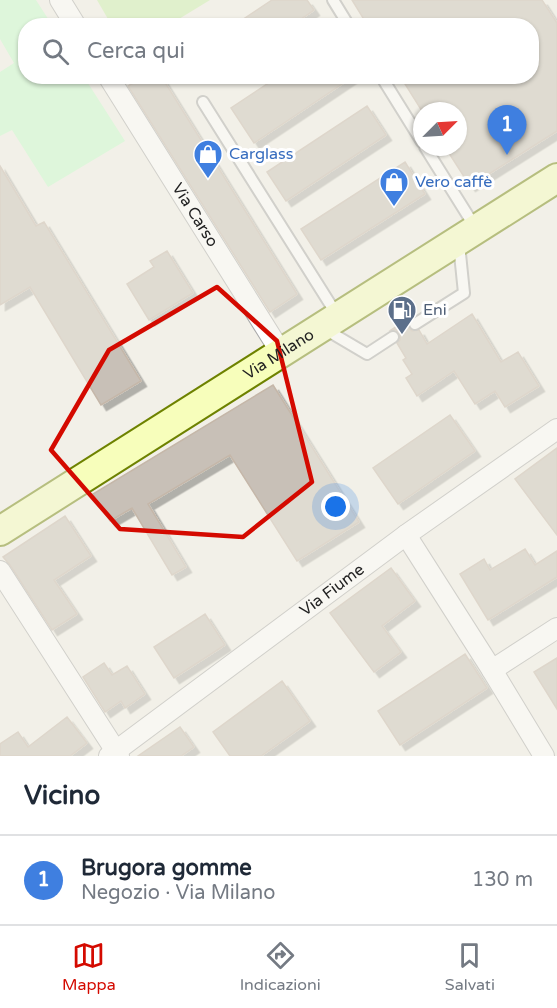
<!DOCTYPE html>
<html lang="it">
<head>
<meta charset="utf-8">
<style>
  body { margin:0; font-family:"Varela Round",sans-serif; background:#f2f2f3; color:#1f2937 }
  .compass { position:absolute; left:413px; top:102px; width:54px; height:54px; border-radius:50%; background:#fff; box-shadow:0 2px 4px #0004; rotate:66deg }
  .you { position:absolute; left:336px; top:507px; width:21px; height:21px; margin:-15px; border:4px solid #fff; border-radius:50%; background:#1a73e8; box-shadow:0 0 0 9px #1a73e833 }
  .badge { display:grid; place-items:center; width:39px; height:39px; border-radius:50%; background:#d40a00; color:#fff; font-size:20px; font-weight:700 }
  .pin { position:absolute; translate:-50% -50px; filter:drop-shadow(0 2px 3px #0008) }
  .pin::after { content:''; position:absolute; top:32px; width:21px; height:18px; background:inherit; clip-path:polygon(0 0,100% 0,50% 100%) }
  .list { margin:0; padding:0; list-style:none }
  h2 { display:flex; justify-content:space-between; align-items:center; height:78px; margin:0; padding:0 24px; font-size:26px }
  h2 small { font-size:20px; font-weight:400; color:#747a83 }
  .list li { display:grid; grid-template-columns:39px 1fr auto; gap:18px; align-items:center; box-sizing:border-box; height:90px; padding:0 24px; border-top:2px solid #e0e1e3 }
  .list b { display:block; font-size:22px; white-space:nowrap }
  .list p { margin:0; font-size:20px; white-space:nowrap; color:#747a83 }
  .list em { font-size:20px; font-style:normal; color:#747a83 }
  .icon { flex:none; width:33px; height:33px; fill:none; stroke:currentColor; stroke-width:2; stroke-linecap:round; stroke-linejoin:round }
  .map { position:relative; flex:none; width:557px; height:756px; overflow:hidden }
  .search { position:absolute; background:#fff; box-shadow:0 2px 4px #0004; left:18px; right:18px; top:18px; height:66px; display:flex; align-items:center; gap:15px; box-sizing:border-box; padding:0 21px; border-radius:24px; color:#747a83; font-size:22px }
  .sheet { height:168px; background:#fff }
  nav { display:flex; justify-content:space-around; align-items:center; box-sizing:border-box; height:84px; border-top:2px solid #e0e1e3; background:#fff; font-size:16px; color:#747a83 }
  nav a { display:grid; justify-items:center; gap:3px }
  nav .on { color:#d40a00 }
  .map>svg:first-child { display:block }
  .grass { fill:#caefac }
  .park { fill:#c5fdcc }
  .building { fill:#c8c0b7; stroke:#c5b7a9; stroke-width:1.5; filter:url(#shadow) }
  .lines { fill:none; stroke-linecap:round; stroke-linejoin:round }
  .service-casing { stroke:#a9a9a9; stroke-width:14 }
  .minor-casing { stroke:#a9a9a9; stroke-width:22 }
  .secondary-casing { stroke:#6e8200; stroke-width:32 }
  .service { stroke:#fff; stroke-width:10 }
  .minor { stroke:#fff; stroke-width:20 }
  .secondary { stroke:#f7febb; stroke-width:28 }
  .marked { fill:none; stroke:#d40a00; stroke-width:4.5; stroke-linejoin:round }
  .labels { text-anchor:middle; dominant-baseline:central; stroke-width:6; stroke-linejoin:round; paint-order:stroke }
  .shop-label { font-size:16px; fill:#366cbe; stroke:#fff; text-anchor:start }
  .street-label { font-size:16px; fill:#222; stroke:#fff }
  .service-label { font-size:16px; fill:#4e5e75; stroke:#fff; text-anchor:start }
</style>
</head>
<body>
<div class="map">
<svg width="557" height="756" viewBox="0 0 557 756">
  <defs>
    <filter id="shadow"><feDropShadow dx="5.5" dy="5.5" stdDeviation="0" flood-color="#0004"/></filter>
  </defs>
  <rect width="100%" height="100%" fill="#f2f0e8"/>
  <path class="grass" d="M97 0H210L169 25 112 26Z"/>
  <path class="park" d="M0 0H36L52 25 26 26V76L84 77 125 141 48 187 12 130 0 136V72L14 63 0 39Z"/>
  <path class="building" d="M272 0H307L314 10 291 26H233Z
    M352 0H542L557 23V131L470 186 445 147H458V111H422L400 76H531V26H368Z
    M145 76H161L297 294 270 312 128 86Z
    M279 76H354L254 143 231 108Z
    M367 106 386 135 286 201 267 172Z
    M405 162 425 194 321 260 301 229Z
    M0 166 36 226 44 222 141 381 101 405 30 287 0 305Z
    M167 251 193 293 149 320 127 284 154 267 150 261Z
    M472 314 501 362 518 352 539 386 505 407 495 391 475 404 454 371 417 396 406 378 412 374 403 360 406 358 397 343 400 340V333L396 330H391L411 317 408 321V327L412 331 419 330 427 344Z
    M273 385 359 522 297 561 230 455 148 504 186 567 172 575 132 508 110 521 93 494Z
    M450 415 475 451 398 504 373 468Z
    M557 448V535L515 479Z
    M65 516 91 556 54 580 77 614 52 630 10 565 3 557Z
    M525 549 535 565 557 551V577L488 620 460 574 484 559 490 570Z
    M391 568 415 601 382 626 401 652 374 672 330 613Z
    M205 614 225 645 174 678 154 647Z
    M465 654 487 688 400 745 378 711Z
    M557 658V709L534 672Z
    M104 663 112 675 127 666 145 694 125 708 121 701 105 712 83 677Z
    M282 681 310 721 261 756H230L213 732Z
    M67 717 87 743 70 756H0V744L18 732 28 747Z
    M180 727 194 747 181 756H138Z"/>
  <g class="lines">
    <g class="service-casing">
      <path id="service" d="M333 0 349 26
        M381 76 422 142
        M203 102 337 315
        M425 147 475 227
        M415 324 464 293 459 244
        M323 328 367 354 393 337"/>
    </g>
    <g class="minor-casing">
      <g id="minor">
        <path d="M60 0 76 26"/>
        <path id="s1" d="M108 76 282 354"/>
        <path d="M406 535 492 670 557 628"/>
        <path d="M0 571 119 756"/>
        <path d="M492 670 544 756"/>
        <path id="s2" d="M109 756 406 535 557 429"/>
      </g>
    </g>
    <g class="secondary-casing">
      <g id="secondary">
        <path id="s3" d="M0 531 557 178"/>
      </g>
    </g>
    <use href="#service" class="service"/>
    <use href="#minor" class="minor"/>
    <use href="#secondary" class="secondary"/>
  </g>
  <path d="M0 0H557V756H0ZM217 287 277 341 312 482 243 537 120 529 51 450 109 350Z" fill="#f2f0e8" fill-opacity=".55" fill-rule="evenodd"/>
  <path class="marked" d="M217 287 277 341 312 482 243 537 120 529 51 450 109 350Z"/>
  <defs>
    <g id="shop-pin" transform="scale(1.5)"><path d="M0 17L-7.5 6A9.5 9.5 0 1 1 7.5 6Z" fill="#3f7fe0" stroke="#fff"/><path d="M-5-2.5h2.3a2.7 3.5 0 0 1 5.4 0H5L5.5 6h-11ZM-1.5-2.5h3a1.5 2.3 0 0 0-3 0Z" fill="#fff"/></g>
    <g id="fuel-pin" transform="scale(1.5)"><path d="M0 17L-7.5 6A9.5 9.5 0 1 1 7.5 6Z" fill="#5c6f8a" stroke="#fff"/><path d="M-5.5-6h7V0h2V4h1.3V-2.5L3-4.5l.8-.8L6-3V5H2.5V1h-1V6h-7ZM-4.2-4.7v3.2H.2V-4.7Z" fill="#fff"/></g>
  </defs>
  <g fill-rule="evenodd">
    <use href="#shop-pin" x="208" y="154"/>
    <use href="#shop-pin" x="394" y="182"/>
    <use href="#fuel-pin" x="402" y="310"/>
  </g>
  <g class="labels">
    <g class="shop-label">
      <text x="229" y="154">Carglass</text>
      <text x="415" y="182">Vero caffè</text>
    </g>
    <g class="street-label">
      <text stroke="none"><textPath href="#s1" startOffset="164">Via Carso</textPath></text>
      <text stroke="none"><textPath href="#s3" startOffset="330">Via Milano</textPath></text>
      <text stroke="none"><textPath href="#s2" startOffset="278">Via Fiume</textPath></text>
    </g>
    <g class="service-label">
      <text x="423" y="310">Eni</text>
    </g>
  </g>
</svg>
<svg class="compass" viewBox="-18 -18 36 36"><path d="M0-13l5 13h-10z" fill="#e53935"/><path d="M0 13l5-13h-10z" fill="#747a83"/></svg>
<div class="you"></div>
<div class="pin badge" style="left:507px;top:155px;background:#3f7fe0">1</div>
<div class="search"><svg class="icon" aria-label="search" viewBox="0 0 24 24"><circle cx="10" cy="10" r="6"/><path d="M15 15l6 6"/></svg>Cerca qui</div>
</div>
<section class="sheet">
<h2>Vicino<small></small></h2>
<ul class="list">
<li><span class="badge" style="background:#3f7fe0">1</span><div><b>Brugora gomme</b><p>Negozio · Via Milano</p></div><em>130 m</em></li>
</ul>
</section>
<nav>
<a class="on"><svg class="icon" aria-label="map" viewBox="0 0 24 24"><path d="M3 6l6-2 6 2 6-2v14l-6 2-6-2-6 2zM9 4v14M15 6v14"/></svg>Mappa</a>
<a><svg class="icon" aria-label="directions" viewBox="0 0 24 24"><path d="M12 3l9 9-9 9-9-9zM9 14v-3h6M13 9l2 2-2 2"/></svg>Indicazioni</a>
<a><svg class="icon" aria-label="saved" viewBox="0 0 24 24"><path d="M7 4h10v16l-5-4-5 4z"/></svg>Salvati</a>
</nav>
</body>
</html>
